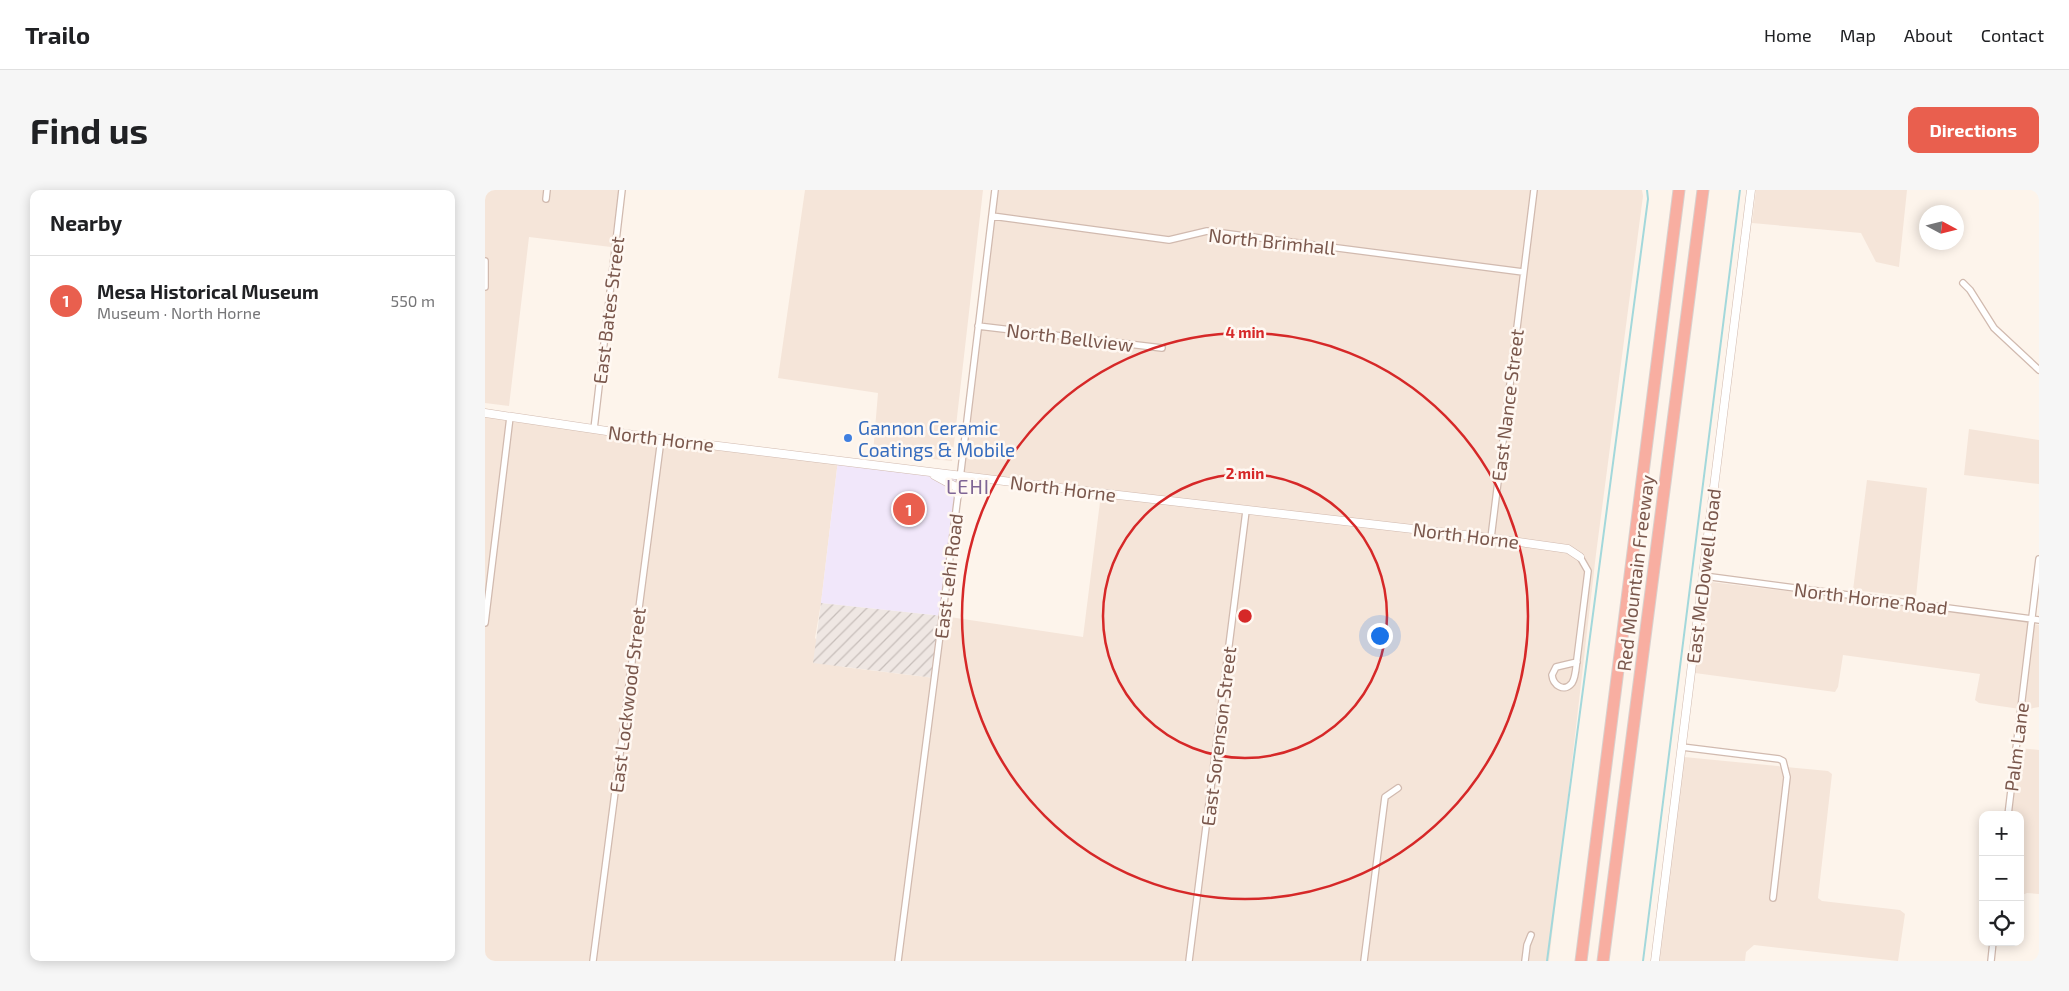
<!DOCTYPE html>
<html lang="en">
<head>
<meta charset="utf-8">
<style>
  body { margin:0; font-family:"Exo 2",sans-serif; background:#f6f6f6; color:#202124 }
  .controls { position:absolute; right:15px; bottom:15px; display:grid; overflow:hidden; border-radius:10px; box-shadow:0 2px 12px #0003 }
  .controls button { width:45px; height:45px; display:grid; place-items:center; padding:0; border:0; border-bottom:1px solid #e0e0e0; background:#fff; color:#202124; font:25px sans-serif }
  .compass { position:absolute; left:1434px; top:15px; width:45px; height:45px; border-radius:50%; background:#fff; box-shadow:0 2px 12px #0003; rotate:97deg }
  .you { position:absolute; left:894px; top:445px; width:18px; height:18px; margin:-12px; border:4px solid #fff; border-radius:50%; background:#1a73e8; box-shadow:0 0 0 8px #1a73e833 }
  .badge { display:grid; place-items:center; width:32px; height:32px; border-radius:50%; background:#e95f4e; color:#fff; font-size:16px; font-weight:700 }
  .pin { position:absolute; translate:-50% -50%; border:2px solid #fff; box-shadow:0 1px 5px #0006 }
  .list { margin:0; padding:0; list-style:none }
  h2 { display:flex; justify-content:space-between; align-items:center; height:65px; margin:0; padding:0 20px; font-size:21px }
  h2 small { font-size:16px; font-weight:400; color:#757577 }
  .list li { display:grid; grid-template-columns:32px 1fr auto; gap:15px; align-items:center; box-sizing:border-box; height:90px; padding:0 20px; border-top:1px solid #e0e0e0 }
  .list b { display:block; font-size:19px; white-space:nowrap }
  .list p { margin:0; font-size:16px; white-space:nowrap; color:#757577 }
  .list em { font-size:16px; font-style:normal; color:#757577 }
  .icon { flex:none; width:28px; height:28px; fill:none; stroke:currentColor; stroke-width:2; stroke-linecap:round; stroke-linejoin:round }
  .map { position:relative; flex:none; width:1554px; height:771px; overflow:hidden; border-radius:10px }
  header { display:flex; align-items:center; gap:30px; box-sizing:border-box; height:70px; padding:0 25px; background:#fff; border-bottom:1px solid #e0e0e0 }
  header strong { font-size:24px }
  nav { display:flex; gap:28px; margin-inline-start:auto; font-size:18px }
  .intro { display:flex; align-items:center; justify-content:space-between; box-sizing:border-box; height:120px; padding:0 30px }
  h1 { margin:0; font-size:35px }
  .button { padding:12px 22px; border-radius:10px; background:#e95f4e; color:#fff; font-size:18px; font-weight:700 }
  main { display:flex; gap:30px; padding:0 30px }
  aside { flex:1; background:#fff; border-radius:10px; box-shadow:0 2px 12px #0003 }
  .map>svg:first-child { display:block }
  .residential { fill:#f5e5d9 }
  .industrial { fill:url(#industrial-furrows) }
  .education { fill:#f1e7fa }
  .lines { fill:none; stroke-linecap:round; stroke-linejoin:round }
  .stream { stroke:#a3d8db; stroke-width:2 }
  .minor-casing { stroke:#d1baaf; stroke-width:8 }
  .tertiary-casing { stroke:#d1baaf; stroke-width:9 }
  .motorway-casing { stroke:#dad0cd; stroke-width:13 }
  .minor { stroke:#fff; stroke-width:5.5 }
  .tertiary { stroke:#fff; stroke-width:8 }
  .motorway { stroke:#f8aea1; stroke-width:11 }
  .ring { fill:none; stroke:#d62828; stroke-width:2.5 }
  .shop-dot { fill:#3f7fe0; stroke:#fff8f2; stroke-width:2 }
  .labels { text-anchor:middle; dominant-baseline:central; stroke-width:5; stroke-linejoin:round; paint-order:stroke }
  .street-label { font-size:19px; fill:#7a574c; stroke:#fff8f2 }
  .shop-label { font-size:19px; fill:#366cbe; stroke:#fff8f2; text-anchor:start }
  .neighbourhood-label { font-size:20px; letter-spacing:1px; fill:#7f6595; stroke:#fff8f2 }
  .centre { fill:#d62828; stroke:#fff8f2; stroke-width:2.5 }
  .ring-label { font-size:15px; text-anchor:middle; font-weight:bold; fill:#d62828; stroke:#fff8f2; stroke-width:5; stroke-linejoin:round; paint-order:stroke }
</style>
</head>
<body>
<header>
<strong>Trailo</strong>
<nav><a>Home</a><a>Map</a><a>About</a><a>Contact</a></nav>
</header>
<div class="intro"><h1>Find us</h1><a class="button">Directions</a></div>
<main>
<aside>
<h2>Nearby<small></small></h2>
<ul class="list">
<li><span class="badge">1</span><div><b>Mesa Historical Museum</b><p>Museum · North Horne</p></div><em>550 m</em></li>
</ul>
</aside>
<div class="map">
<svg width="1554" height="771" viewBox="0 0 1554 771">
  <defs>
    <pattern id="industrial-furrows" width="10" height="10" patternUnits="userSpaceOnUse" patternTransform="scale(1.25)"><rect width="10" height="10" fill="#efe7e3"/><path d="M-1 1l2-2M0 10L10 0M9 11l2-2" fill="none" stroke="#c7beba"/></pattern>
  </defs>
  <rect width="100%" height="100%" fill="#fdf4eb"/>
  <path class="residential" d="M0 0H134L126 57 44 47 24 216 0 213Z
    M320 0H498L467 271 388 263 393 203 293 188Z
    M510 0H1157L1158 6 1111 364 1064 771H0V223L353 270 336 413 330 448 358 477 450 488 458 426 598 447 616 304 475 286Z
    M1271 0H1422L1414 77 1391 72 1376 43 1267 33Z
    M1484 239 1554 250V294L1479 285Z
    M1382 290 1442 298 1431 407 1368 400Z
    M1226 392 1545 430 1535 519 1494 513 1490 510 1495 484 1358 465 1353 497 1350 502 1210 483 1220 399 1222 395Z
    M1549 434 1554 435V517L1538 520Z
    M1534 558 1554 560V704L1542 703 1535 706V625H1526Z
    M1199 567 1343 581 1347 584 1333 708 1337 711 1415 720 1420 724 1413 771 1269 755 1261 762 1260 771H1173Z"/>
  <path class="industrial" d="M336 413 458 426 450 488 328 473Z"/>
  <path class="education" d="M353 270 475 286 458 426 336 413Z"/>
  <g class="lines">
    <path class="stream" d="M1062 771 1163 9 1162 0
      M1158 771 1255 0"/>
    <g class="minor-casing">
      <path id="minor" d="M61 9 62 0
        M507 26 684 50 722 41 1038 82
        M0 71V97
        M1478 93 1485 100 1509 138 1554 180
        M493 136 677 158
        M109 239 137 0
        M1006 348 1049 0
        M1219 386 1554 430
        M0 433 25 227
        M1092 472 1071 477 1067 485C1068 495 1079 503 1087 493 1091 487 1091 476 1092 469L1103 381 1095 367
        M1197 557 1294 569 1298 571 1302 587 1288 708
        M1523 625 1554 369
        M108 771 176 249
        M413 771 473 305 510 0
        M704 771 761 321
        M879 771 900 607 913 598
        M1040 771 1042 755 1046 745
        M1506 771 1508 752"/>
    </g>
    <g class="tertiary-casing">
      <path id="tertiary" d="M0 223 176 249 616 303 1006 348 1083 359 1095 367
        M449 285 471 297 473 305
        M1170 771 1266 0"/>
    </g>
    <g class="motorway-casing">
      <path id="motorway" d="M1096 771 1194 0
        M1118 771 1218 0"/>
    </g>
    <use href="#minor" class="minor"/>
    <use href="#tertiary" class="tertiary"/>
    <use href="#motorway" class="motorway"/>
  </g>
  <g class="ring">
    <circle cx="760" cy="426" r="142"/>
    <circle cx="760" cy="426" r="283"/>
  </g>
  <circle class="shop-dot" cx="363" cy="248" r="5"/>
  <g class="labels">
    <g class="street-label">
      <text transform="translate(787 51) rotate(6)">North Brimhall</text>
      <text transform="translate(123 120) rotate(-83)">East Bates Street</text>
      <text transform="translate(585 147) rotate(7)">North Bellview</text>
      <text transform="translate(1022 215) rotate(-83)">East Nance Street</text>
      <text transform="translate(176 248) rotate(7)">North Horne</text>
      <text transform="translate(578 298) rotate(7)">North Horne</text>
      <text transform="translate(981 345) rotate(7)">North Horne</text>
      <text transform="translate(1150 383) rotate(-83)">Red Mountain Freeway</text>
      <text transform="translate(463 386) rotate(-83)">East Lehi Road</text>
      <text transform="translate(1218 386) rotate(-83)">East McDowell Road</text>
      <text transform="translate(1386 408) rotate(7)">North Horne Road</text>
      <text transform="translate(142 510) rotate(-83)">East Lockwood Street</text>
      <text transform="translate(733 546) rotate(-83)">East Sorenson Street</text>
      <text transform="translate(1531 557) rotate(-83)">Palm Lane</text>
    </g>
    <g class="shop-label">
      <text x="373" y="237">Gannon Ceramic<tspan x="373" dy="22">Coatings &amp; Mobile</tspan></text>
    </g>
    <g class="neighbourhood-label">
      <text x="483" y="296">LEHI</text>
    </g>
  </g>
  <circle cx="760" cy="426" r="8" class="centre"/>
  <g class="ring-label">
    <text x="760" y="148">4 min</text>
    <text x="760" y="289">2 min</text>
  </g>
</svg>
<div class="controls">
<button>+</button>
<button>−</button>
<button><svg class="icon" aria-label="locate" viewBox="0 0 24 24"><circle cx="12" cy="12" r="6"/><path d="M12 2v4M12 18v4M2 12h4M18 12h4"/></svg></button>
</div>
<svg class="compass" viewBox="-18 -18 36 36"><path d="M0-13l5 13h-10z" fill="#e53935"/><path d="M0 13l5-13h-10z" fill="#757577"/></svg>
<div class="you"></div>
<div class="pin badge" style="left:424px;top:319px">1</div>
</div>
</main>
</body>
</html>
